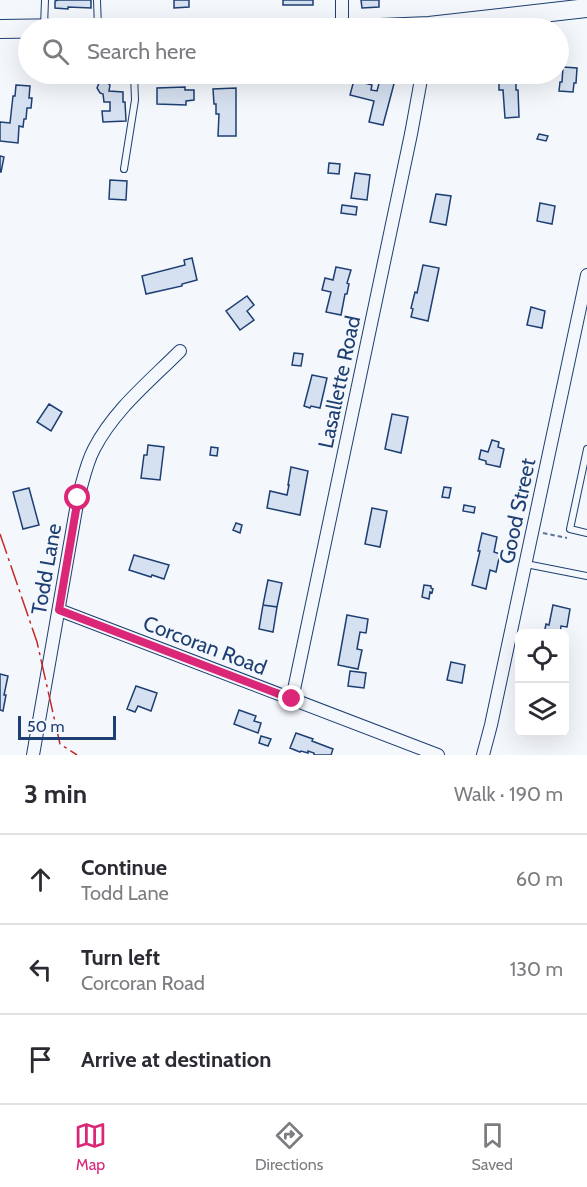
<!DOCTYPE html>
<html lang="en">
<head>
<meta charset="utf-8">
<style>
  body { margin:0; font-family:Cabin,sans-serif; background:#f2f2f3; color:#2b2b33 }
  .controls { position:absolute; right:18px; bottom:18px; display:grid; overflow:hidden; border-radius:9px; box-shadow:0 6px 24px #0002 }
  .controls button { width:54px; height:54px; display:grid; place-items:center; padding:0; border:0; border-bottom:2px solid #e1e1e2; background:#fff; color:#2b2b33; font:30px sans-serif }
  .scale { position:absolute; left:18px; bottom:15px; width:98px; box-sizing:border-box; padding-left:6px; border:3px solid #1d3f73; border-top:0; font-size:16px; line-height:21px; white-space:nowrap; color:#1d3f73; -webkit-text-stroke:4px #f4f7fb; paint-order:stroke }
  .stop { position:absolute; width:18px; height:18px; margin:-14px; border:4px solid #db2777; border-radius:50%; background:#fff }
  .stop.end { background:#db2777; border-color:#fff; box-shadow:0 2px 6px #0008 }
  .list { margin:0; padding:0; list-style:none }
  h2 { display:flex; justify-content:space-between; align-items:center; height:78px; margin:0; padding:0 24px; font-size:26px }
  h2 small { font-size:20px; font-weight:400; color:#7c7c81 }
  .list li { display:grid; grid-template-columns:39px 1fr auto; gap:18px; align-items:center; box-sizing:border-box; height:90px; padding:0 24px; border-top:2px solid #e1e1e2 }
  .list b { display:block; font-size:22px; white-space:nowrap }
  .list p { margin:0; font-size:20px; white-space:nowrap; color:#7c7c81 }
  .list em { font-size:20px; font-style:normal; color:#7c7c81 }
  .icon { flex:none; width:33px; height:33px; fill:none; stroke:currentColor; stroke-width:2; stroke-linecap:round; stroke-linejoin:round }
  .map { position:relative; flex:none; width:587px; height:755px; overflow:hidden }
  .search { position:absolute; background:#fff; box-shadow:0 6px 24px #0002; left:18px; right:18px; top:18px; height:66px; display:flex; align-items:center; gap:15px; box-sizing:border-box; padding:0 21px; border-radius:33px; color:#7c7c81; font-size:22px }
  .sheet { height:348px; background:#fff }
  nav { display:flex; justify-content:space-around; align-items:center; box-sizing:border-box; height:84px; border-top:2px solid #e1e1e2; background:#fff; font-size:16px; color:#7c7c81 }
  nav a { display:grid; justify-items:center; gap:3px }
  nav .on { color:#db2777 }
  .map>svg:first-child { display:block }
  .building { fill:#d5e0f0; stroke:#1d3f73; stroke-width:1.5 }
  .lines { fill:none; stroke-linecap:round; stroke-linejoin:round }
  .service-casing { stroke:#1d3f73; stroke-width:8 }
  .minor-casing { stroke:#1d3f73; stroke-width:14 }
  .primary-casing { stroke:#1d3f73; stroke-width:20 }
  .path { stroke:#5e769c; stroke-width:2; stroke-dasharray:4.5 3; stroke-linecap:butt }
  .service { stroke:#f4f7fb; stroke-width:6 }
  .minor { stroke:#f4f7fb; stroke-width:12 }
  .primary { stroke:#f4f7fb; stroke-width:18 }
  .power { stroke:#c62828; stroke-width:1.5; stroke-dasharray:21 4.5 3 4.5; stroke-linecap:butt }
  .route { stroke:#db2777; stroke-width:8 }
  .labels { text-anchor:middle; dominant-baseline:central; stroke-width:4.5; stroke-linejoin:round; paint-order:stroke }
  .street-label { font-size:21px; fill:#1d3f73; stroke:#f4f7fb }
</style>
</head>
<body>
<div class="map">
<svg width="587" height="755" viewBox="0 0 587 755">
  <rect width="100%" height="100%" fill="#f4f7fb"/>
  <path class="building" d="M58 0H91V8L68 7V9L55 8V1Z
    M174 0H189V7L174 8Z
    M283 0H313V5H283Z
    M361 0H379V7L362 8Z
    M563 67 577 68 576 83H574L573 92 559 91 560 82H562Z
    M499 74H520V82H516V90H518L519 117 505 118 503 90H499Z
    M381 76 395 80 383 125 369 122 374 101 350 95 354 80 372 85 371 90 377 91Z
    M105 81 110 85 109 91 123 92V102H125L126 121 103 122 102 111H110V102H104L103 94 100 93 97 88 99 83Z
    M16 85 30 86 29 98H32L31 108H27L26 119H24L23 127 19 126 18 143 0 141V122L10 123 13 96H15Z
    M185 87V90H194V100L186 101V105L157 104V88Z
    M236 88V136H218L219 114H216V104H214L213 89Z
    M539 134 548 136 546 141 537 139Z
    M0 156 4 157 1 172H0Z
    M329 163 340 164 339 174 328 173Z
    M355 173 370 175 367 200 351 198Z
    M110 180 127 181 126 200 109 199Z
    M436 194 451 196 446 225 430 222Z
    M540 203 555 206 552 224 537 221Z
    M342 205 357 207 356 215 341 213Z
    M192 258 197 280 182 284V286L146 294 142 276 185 265 184 260Z
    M423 265 439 268 428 321 411 317 413 309 411 308 415 292 417 293Z
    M336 267 351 270 347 283 349 284 347 294H345L341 315 326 312 331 292 322 290 325 278 333 280Z
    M247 296 254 305 247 311 254 320 240 330 226 311Z
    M531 307 545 311 542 328 527 325Z
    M294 353 303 354 301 366 292 365Z
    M312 375 327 378 320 408 311 406 310 408 304 406Z
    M49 404 62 412 51 431 37 422Z
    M392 414 408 417 401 453 385 449Z
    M492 440 499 442 498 447 504 449 500 467 486 464V461L479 459 481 450 488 452Z
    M148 445 164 447 160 480 141 478 144 455H147Z
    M211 447 218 448 217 456 210 455Z
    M291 467 308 471 300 515 267 508 270 491 287 495 289 485H288Z
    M444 487 451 488 449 498 442 497Z
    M29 488 39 525 23 529 13 492Z
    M464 505 475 507 474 513 463 511Z
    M372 508 387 511 380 547 365 544Z
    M236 523 242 525 240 533 233 530Z
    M482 533 497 537 494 552 500 554 496 572 490 570 486 589 472 585 480 551H478Z
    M134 555 169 565 164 579 152 575 151 577 129 570Z
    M268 580 282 583 277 607 263 605Z
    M424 585 431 586V588L433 589 432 593 430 592 429 599 422 597Z
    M263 605 277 607 273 632 259 629Z
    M553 605 570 609 567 627 561 626 560 634H544L546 624 549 625Z
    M347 615 368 619 366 633 360 632 357 649 362 650 358 669 338 665Z
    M451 662 465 665 462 683 447 680Z
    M350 671 366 673 364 688 348 686Z
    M0 674 8 676 4 695H6L3 711 0 710Z
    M136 686 157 693 151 711 138 706 135 712 127 709Z
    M239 710 256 716 254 721 261 723 258 733 234 724Z
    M296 733 313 739 312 741 333 749 331 755H314V753L308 751V753L301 751 300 752 290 748Z
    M261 736 271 739 268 746 259 743Z"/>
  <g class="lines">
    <g class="service-casing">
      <path id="service" d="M97 0 98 28
        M44 26 45 0
        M124 169 135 100 134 74
        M587 449 570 529 587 533
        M526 564 587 576"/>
    </g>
    <g class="minor-casing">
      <path id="minor" d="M342 0V28
        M59 610 438 755
        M292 699 411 134 422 74
        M33 755 78 498C83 481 86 464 94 449 114 410 149 382 180 351
        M483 755 491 725 587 275"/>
    </g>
    <g class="primary-casing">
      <path id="primary" d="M183 28H380L429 26 587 8
        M0 29 68 28"/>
    </g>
    <path class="path" d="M543 533 567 538"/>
    <use href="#service" class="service"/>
    <use href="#minor" class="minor"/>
    <use href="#primary" class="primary"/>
    <path class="power" d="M0 534 37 642 60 744 77 755"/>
  </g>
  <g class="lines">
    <path class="route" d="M78 498 59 610 292 699"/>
  </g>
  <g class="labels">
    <g class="street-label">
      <text transform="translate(339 382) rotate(-78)">Lasallette Road</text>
      <text transform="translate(517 511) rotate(-78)">Good Street</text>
      <text transform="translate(46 569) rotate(-80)">Todd Lane</text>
      <text transform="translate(205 645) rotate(21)">Corcoran Road</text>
    </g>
  </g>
</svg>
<div class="controls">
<button><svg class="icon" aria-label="locate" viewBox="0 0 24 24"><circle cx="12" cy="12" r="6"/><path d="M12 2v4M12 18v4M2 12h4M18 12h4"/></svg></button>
<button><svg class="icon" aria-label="layers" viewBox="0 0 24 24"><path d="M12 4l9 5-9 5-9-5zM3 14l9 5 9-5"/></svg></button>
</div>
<div class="scale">50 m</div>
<div class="stop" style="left:78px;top:498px"></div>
<div class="stop end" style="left:292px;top:699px"></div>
<div class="search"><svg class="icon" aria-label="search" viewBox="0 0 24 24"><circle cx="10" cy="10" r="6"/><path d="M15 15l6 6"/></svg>Search here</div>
</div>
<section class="sheet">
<h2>3 min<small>Walk · 190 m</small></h2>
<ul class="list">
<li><svg class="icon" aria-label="ahead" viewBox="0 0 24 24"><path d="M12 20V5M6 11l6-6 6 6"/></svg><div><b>Continue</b><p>Todd Lane</p></div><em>60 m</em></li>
<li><svg class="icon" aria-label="left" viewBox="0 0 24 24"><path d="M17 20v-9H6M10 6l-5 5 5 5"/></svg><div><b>Turn left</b><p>Corcoran Road</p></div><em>130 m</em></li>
<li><svg class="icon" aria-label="arrive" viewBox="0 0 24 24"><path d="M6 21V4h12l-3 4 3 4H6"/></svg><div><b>Arrive at destination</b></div></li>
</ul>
</section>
<nav>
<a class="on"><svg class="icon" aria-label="map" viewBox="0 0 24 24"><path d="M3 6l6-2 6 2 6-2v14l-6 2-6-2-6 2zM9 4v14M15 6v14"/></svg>Map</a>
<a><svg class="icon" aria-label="directions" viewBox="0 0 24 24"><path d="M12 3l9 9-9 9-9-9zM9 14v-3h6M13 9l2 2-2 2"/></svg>Directions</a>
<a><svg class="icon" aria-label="saved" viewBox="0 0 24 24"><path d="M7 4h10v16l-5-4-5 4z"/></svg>Saved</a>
</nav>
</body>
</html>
